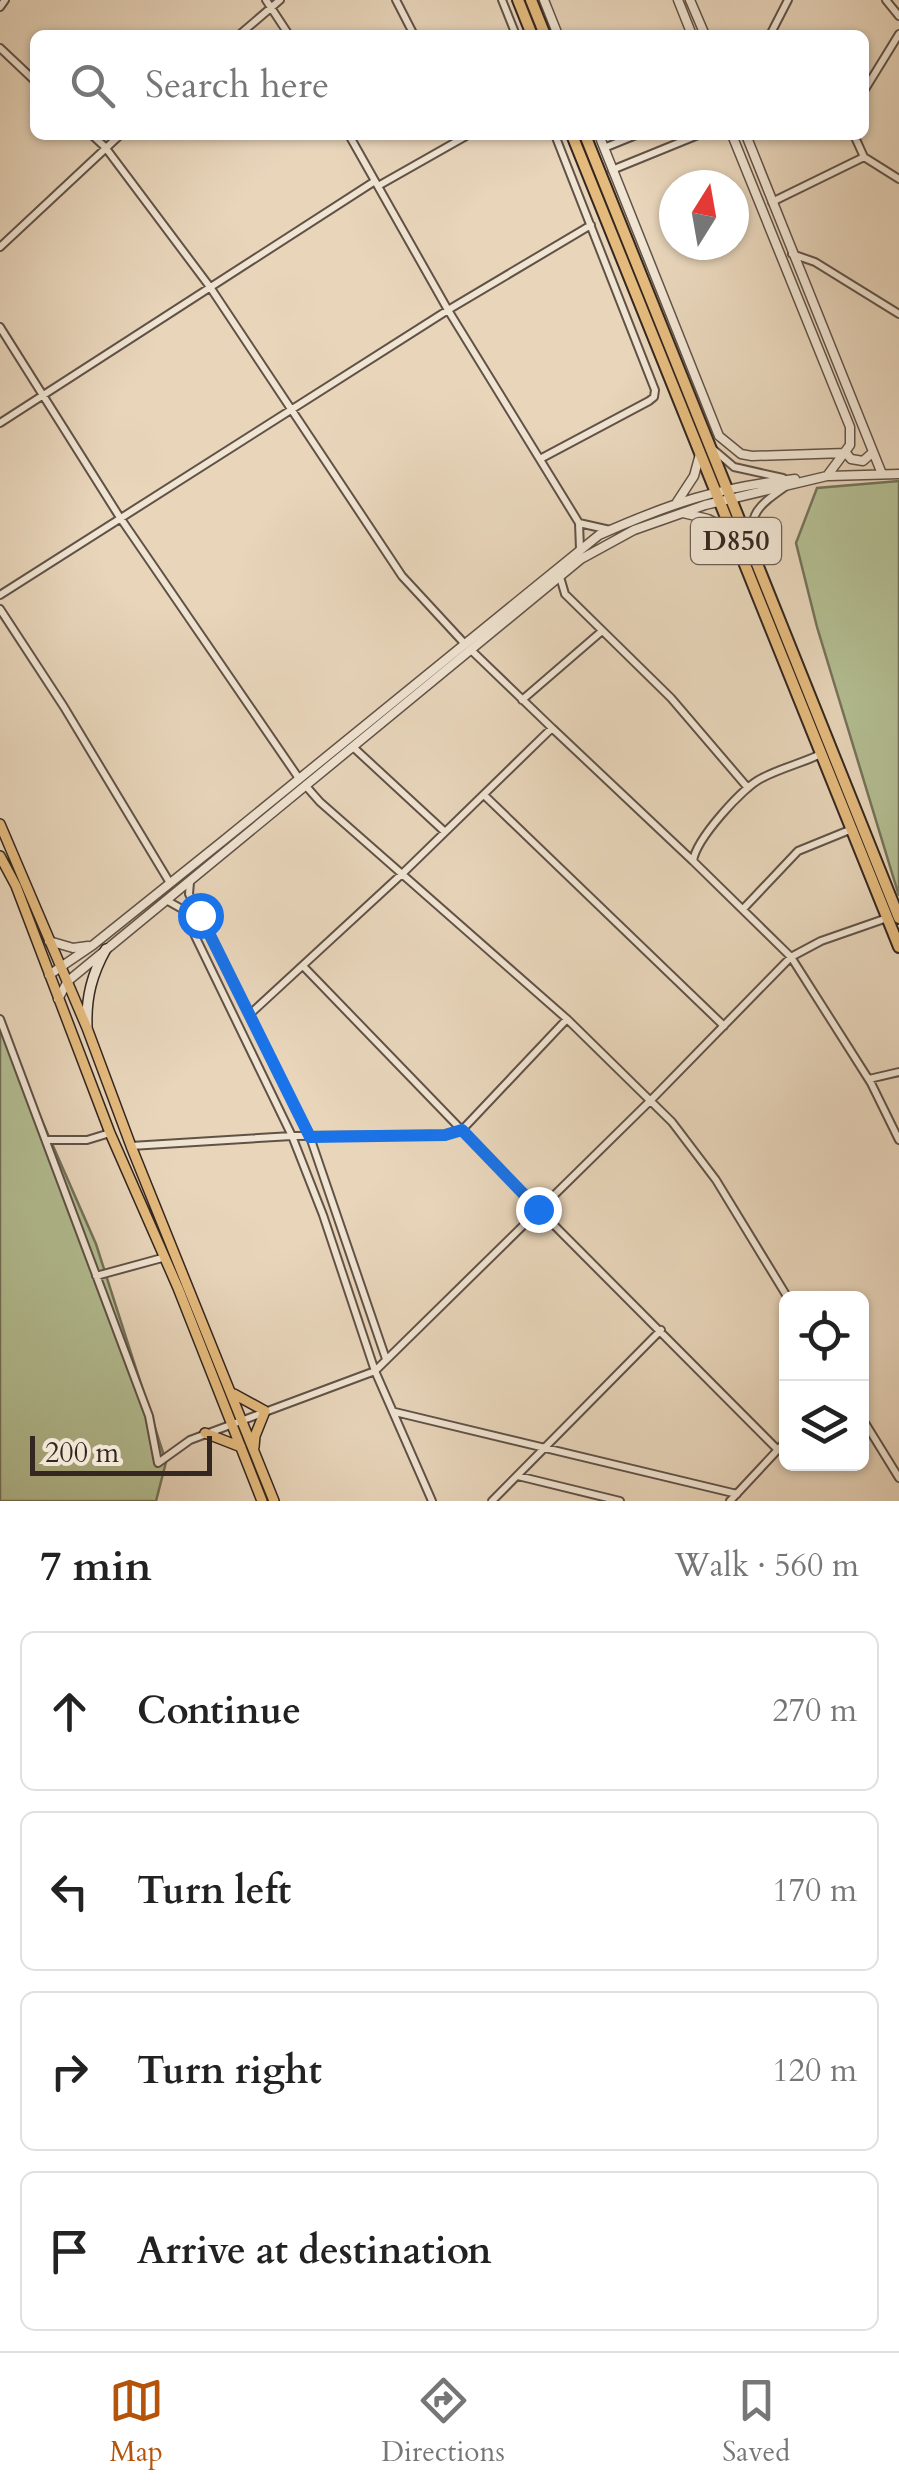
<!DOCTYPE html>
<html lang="en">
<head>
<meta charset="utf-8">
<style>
  body { margin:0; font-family:Cardo,serif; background:#f2f2f2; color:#222 }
  .controls { position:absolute; right:30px; bottom:30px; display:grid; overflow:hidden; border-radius:15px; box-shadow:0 2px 8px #0004 }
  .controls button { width:90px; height:90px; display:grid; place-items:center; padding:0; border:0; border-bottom:2px solid #e0e0e0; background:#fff; color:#222; font:50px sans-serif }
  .compass { position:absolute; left:659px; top:170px; width:90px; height:90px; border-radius:50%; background:#fff; box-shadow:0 2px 8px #0004; rotate:11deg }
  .scale { position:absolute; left:30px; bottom:25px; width:182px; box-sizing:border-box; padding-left:10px; border:5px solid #342721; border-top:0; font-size:28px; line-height:35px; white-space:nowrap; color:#342721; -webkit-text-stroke:8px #f0e4d2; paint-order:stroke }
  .stop { position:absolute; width:30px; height:30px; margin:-22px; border:8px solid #1a73e8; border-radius:50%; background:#fff }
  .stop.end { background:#1a73e8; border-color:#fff; box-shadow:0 2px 10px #0008 }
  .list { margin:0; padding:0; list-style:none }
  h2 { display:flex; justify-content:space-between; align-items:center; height:130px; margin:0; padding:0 40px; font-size:42px }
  h2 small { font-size:32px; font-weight:400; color:#767676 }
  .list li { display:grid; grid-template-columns:65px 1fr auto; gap:30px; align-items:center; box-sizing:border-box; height:160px; margin:0 20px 20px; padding:0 20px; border:2px solid #e0e0e0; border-radius:15px }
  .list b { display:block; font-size:38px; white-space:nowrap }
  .list em { font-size:32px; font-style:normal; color:#767676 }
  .icon { flex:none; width:55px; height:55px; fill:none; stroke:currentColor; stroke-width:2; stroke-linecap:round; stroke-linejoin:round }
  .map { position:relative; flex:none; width:899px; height:1501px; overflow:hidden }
  .search { position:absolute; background:#fff; box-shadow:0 2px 8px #0004; left:30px; right:30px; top:30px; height:110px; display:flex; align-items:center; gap:25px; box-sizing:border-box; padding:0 35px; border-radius:15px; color:#767676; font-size:38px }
  .sheet { height:850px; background:#fff }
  nav { display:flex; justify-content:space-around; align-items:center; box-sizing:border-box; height:140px; border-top:2px solid #e0e0e0; background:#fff; font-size:28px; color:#767676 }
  nav a { display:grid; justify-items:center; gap:5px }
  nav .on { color:#b45309 }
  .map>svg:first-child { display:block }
  .green { fill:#b3be92; stroke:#74725a; stroke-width:2.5 }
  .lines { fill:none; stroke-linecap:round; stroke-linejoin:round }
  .minor-casing { stroke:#615247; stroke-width:10 }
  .tertiary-casing { stroke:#615247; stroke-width:11 }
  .secondary-casing { stroke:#342721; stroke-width:12 }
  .primary-casing { stroke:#342721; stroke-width:12 }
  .trunk-casing { stroke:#342721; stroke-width:14 }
  .minor { stroke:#f0e4d2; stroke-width:6 }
  .tertiary { stroke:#f0e4d2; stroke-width:8 }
  .secondary { stroke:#f0e4d2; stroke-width:9 }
  .primary { stroke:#e4ba7d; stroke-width:9 }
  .trunk { stroke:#e4ba7d; stroke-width:10 }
  .route { stroke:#1a73e8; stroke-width:12 }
  .labels { text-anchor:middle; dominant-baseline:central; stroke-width:8; stroke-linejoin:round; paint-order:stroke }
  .shield { fill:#f0e4d2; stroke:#6c6056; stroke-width:2.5 }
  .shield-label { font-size:28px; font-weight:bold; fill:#342721 }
</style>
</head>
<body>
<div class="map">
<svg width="899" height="1501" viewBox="0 0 899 1501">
  <rect width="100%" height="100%" fill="#e8d5ba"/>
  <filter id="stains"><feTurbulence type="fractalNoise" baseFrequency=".002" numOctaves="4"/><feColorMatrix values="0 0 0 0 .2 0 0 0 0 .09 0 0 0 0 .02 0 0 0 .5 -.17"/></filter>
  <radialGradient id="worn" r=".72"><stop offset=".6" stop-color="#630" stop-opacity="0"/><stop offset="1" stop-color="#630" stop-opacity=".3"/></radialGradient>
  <path class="green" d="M899 481V896L817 627 796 543 817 488Z
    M0 1025 96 1244 166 1462 156 1501H0Z"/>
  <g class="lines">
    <g class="minor-casing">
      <path id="minor" d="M266 0 289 35
        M396 0 414 35
        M502 0 516 35
        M886 0 899 16
        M0 7 5 0
        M239 35 280 0
        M770 35 788 0
        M0 48 35 81
        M864 91 899 34
        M92 135 105 147 210 287 402 576 464 643
        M349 135 448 310 579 523 580 549
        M854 135 864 157 899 179
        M604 148 636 135
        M612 170 698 135
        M378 186 468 135
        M772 202 864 157
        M0 247 120 135
        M792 254 815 262 899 314
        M0 327 119 516 298 777
        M0 423 375 181
        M714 450 734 467 783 478
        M540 459 649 401 654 397 655 390 555 135
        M579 523 610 530
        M753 545C747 513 761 504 785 487
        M560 577 565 594 671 698 748 788
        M0 595 448 310 591 225
        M0 609 64 707 170 883
        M471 650 552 728
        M522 700 602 631
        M353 747 445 832
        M821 754C802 763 781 768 762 778 743 787 696 839 693 861L791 957 871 1083 899 1140
        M305 785 320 802 567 1019 672 1122 716 1180 788 1298
        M484 795 724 1026
        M190 882 189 894 310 1137 386 1359
        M166 900 182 909 292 1136 323 1215 375 1371 432 1501
        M744 908 798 851 852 829
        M303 966 538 1209 778 1450
        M250 1014 403 873 552 728 693 861
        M0 1019 149 1416 158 1463 190 1440 375 1371 651 1100 791 957 821 941 887 918
        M869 1079 899 1072
        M47 1140H87L110 1133
        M131 1146 292 1136 445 1135 462 1130 567 1019
        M96 1276 162 1258
        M395 1412 737 1494
        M862 1418 899 1478
        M518 1476 620 1501
        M492 1501 661 1330
        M730 1501 786 1441"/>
    </g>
    <g class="tertiary-casing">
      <path id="tertiary" d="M544 0 558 35
        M678 0 692 35
        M690 0 705 35
        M599 135 719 436 741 454 752 456 846 453 851 459 863 461 872 453
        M746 135 882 474
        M829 476 899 474
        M677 502 694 476 700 454
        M683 513 708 519 730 530
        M49 941 73 948 88 946
        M49 975 93 945 224 840 599 535C669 504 718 487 795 479
        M58 999 68 981 581 559 634 530 705 505 827 476 850 445V427L732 135"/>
    </g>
    <g class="secondary-casing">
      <path id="secondary" d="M87 1026C86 997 92 974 106 949"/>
    </g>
    <g class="primary-casing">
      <path id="primary" d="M0 824 87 1028 131 1146 274 1501
        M0 856 16 886 110 1133 178 1288 262 1501
        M234 1394 265 1411 255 1436 254 1447
        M205 1433 241 1447"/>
    </g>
    <g class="trunk-casing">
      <path id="trunk" d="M518 0 532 35
        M531 0 545 35
        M572 135 899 947
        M585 135 899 918"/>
    </g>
    <use href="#minor" class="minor"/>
    <use href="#tertiary" class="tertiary"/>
    <use href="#secondary" class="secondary"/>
    <use href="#primary" class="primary"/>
    <use href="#trunk" class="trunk"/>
  </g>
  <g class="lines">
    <path class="route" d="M200 915 310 1137 445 1135 462 1130 538 1209"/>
  </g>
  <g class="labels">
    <rect class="shield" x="691" y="518" width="90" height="46" rx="8"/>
    <g class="shield-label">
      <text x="736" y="541">D850</text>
    </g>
  </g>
  <rect width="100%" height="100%" filter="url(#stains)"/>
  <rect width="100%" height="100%" fill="url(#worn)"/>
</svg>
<div class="controls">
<button><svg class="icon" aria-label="locate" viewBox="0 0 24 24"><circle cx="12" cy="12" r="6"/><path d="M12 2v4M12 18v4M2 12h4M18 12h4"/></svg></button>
<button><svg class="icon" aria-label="layers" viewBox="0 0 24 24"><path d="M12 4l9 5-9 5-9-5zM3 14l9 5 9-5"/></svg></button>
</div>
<svg class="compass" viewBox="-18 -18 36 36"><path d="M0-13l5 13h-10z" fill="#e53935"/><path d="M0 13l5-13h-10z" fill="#767676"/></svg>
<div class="scale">200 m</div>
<div class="stop" style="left:200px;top:915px"></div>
<div class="stop end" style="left:538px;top:1209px"></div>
<div class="search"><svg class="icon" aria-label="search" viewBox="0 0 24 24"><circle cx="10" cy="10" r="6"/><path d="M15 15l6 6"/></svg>Search here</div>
</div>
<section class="sheet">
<h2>7 min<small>Walk · 560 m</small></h2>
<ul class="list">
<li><svg class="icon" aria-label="ahead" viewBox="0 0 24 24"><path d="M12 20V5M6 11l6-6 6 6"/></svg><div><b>Continue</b></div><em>270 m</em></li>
<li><svg class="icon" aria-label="left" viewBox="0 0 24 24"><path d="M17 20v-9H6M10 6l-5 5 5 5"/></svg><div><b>Turn left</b></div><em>170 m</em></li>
<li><svg class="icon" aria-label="right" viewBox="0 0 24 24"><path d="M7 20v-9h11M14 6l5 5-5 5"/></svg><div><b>Turn right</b></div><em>120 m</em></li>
<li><svg class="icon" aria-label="arrive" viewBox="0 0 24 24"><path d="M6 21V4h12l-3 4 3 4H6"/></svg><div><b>Arrive at destination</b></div></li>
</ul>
</section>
<nav>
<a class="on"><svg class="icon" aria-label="map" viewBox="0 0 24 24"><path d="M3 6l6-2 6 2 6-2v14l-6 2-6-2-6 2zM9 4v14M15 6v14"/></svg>Map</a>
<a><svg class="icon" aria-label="directions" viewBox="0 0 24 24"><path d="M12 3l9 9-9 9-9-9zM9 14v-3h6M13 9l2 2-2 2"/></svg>Directions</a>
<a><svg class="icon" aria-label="saved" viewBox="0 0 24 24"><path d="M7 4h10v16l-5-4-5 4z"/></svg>Saved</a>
</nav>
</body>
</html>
